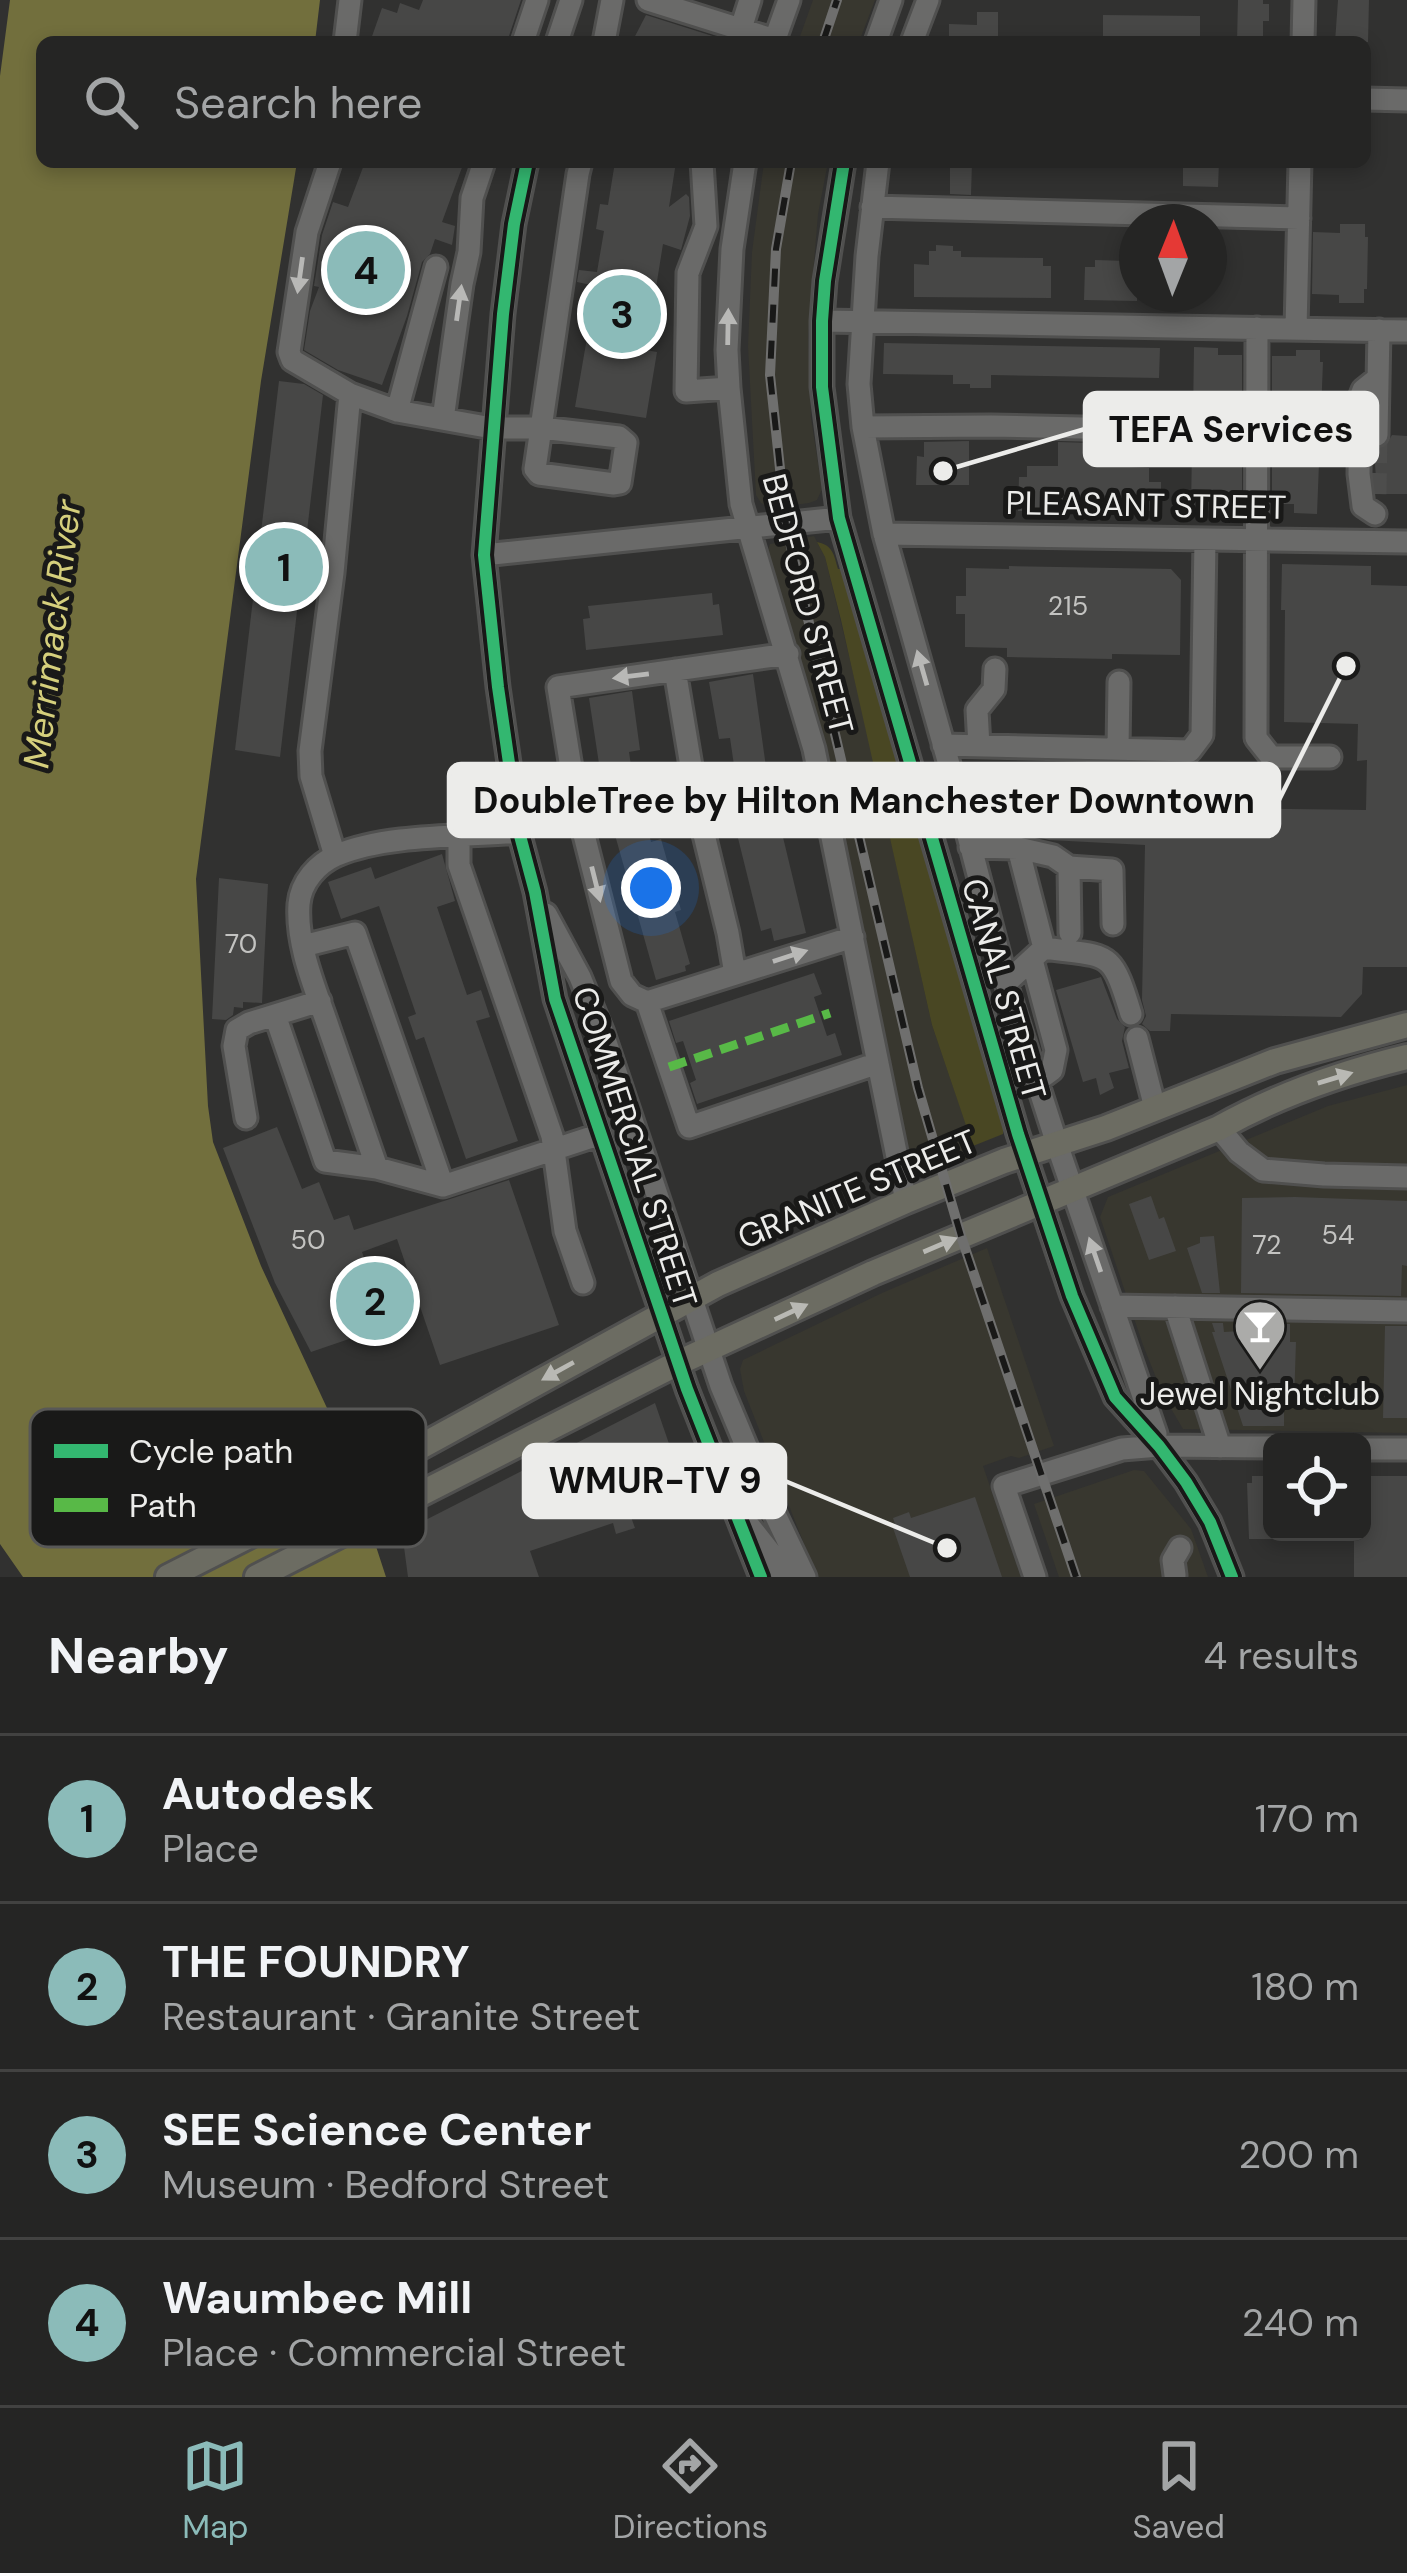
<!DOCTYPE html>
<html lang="en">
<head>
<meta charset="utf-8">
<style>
  body { margin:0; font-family:"DM Sans",sans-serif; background:#313131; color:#f1f3f6 }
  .controls { position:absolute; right:36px; bottom:36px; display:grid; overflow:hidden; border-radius:18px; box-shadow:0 6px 18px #0003 }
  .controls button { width:108px; height:108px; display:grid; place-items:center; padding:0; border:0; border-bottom:3px solid #424241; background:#252524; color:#f1f3f6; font:60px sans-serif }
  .compass { position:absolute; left:1119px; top:204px; width:108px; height:108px; border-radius:50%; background:#252524; box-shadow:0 6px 18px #0003; rotate:1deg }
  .you { position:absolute; left:651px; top:888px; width:42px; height:42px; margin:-30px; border:9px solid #fff; border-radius:50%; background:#1a73e8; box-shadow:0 0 0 18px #1a73e833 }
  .badge { display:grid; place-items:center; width:78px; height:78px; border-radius:50%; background:#8bbbb9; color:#111; font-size:39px; font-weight:700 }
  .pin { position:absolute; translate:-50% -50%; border:6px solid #fff; box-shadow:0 3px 12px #0006 }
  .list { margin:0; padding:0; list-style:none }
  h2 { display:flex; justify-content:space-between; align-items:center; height:156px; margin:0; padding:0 48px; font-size:51px }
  h2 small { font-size:39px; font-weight:400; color:#a3a5a6 }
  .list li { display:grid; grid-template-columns:78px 1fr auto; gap:36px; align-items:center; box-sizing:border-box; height:168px; padding:0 48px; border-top:3px solid #424241 }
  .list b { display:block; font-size:45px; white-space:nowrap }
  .list p { margin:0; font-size:39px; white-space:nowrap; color:#a3a5a6 }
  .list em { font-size:39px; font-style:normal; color:#a3a5a6 }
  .icon { flex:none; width:66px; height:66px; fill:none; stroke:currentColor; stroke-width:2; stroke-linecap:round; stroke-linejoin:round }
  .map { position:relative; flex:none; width:1407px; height:1577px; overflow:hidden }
  .search { position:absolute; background:#252524; box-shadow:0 6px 18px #0003; left:36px; right:36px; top:36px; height:132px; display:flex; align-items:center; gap:30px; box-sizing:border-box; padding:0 42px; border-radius:18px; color:#a3a5a6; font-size:45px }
  .sheet { height:828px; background:#252524 }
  nav { display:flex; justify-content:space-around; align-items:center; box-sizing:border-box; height:168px; border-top:3px solid #424241; background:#252524; font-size:33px; color:#a3a5a6 }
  nav a { display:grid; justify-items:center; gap:6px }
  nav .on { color:#8bbbb9 }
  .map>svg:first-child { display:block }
  .built { fill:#38372f }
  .green { fill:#494723 }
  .water { fill:#726f3d }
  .building { fill:#474746 }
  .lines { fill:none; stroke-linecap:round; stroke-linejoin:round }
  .minor-tunnel { stroke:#4d4d4c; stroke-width:21; stroke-dasharray:21 10; stroke-linecap:butt }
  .minor-casing { stroke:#50504f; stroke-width:27 }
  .major-casing { stroke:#50504f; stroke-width:30 }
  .minor { stroke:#6a6a69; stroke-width:21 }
  .major { stroke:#6c6c62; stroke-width:24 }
  .rail-casing { stroke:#6f6f6e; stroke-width:10 }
  .rail { stroke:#191918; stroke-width:6; stroke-dasharray:18; stroke-linecap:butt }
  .quiet { stroke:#58b947; stroke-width:9; stroke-dasharray:18 9; stroke-linecap:butt }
  .cycleway-casing { stroke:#191918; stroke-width:20 }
  .cycleway { stroke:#33b770; stroke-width:12 }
  .oneway { fill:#b8b8b6 }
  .oneway2 { fill:#b9b9b4 }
  .labels { text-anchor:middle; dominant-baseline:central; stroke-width:10; stroke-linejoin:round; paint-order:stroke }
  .number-label { font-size:27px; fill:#c3c3c1 }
  .street-label { font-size:33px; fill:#ececea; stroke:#191918 }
  .poi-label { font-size:33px; fill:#ececea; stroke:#191918 }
  .water-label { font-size:36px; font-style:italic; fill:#d5cf7c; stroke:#191918 }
  .key { fill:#191918; stroke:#585857; stroke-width:3 }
  .key-label { font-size:33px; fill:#ececea }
  .leader { fill:none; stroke:#ececea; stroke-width:4.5 }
  .callout-dot { fill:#ececea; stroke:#191918; stroke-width:4.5 }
  .callout { fill:#ececea; stroke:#ececea; stroke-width:4.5 }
  .callout-label { font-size:36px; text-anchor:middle; font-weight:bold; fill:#111 }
</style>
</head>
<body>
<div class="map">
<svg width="1407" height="1577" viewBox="0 0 1407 1577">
  <rect width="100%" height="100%" fill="#313130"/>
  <path class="built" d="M813 0H875L859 42H798Z
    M764 162H828L818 214 808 335 811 418 822 489 817 500 809 503 770 508 761 503 756 495 748 346 752 252Z
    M814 536 825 557 860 701 932 1025 977 1156 928 1173 914 1168 906 1157 816 715 766 555 770 544Z
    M1407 1085V1433L1183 1429 1163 1395 1143 1345 1100 1217 1108 1197 1328 1106Z
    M987 1248 1054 1446 1019 1458 1011 1456 983 1466 1021 1577H817L744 1391 740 1369 743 1360 882 1293Z
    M1134 1470 1144 1471 1191 1529 1208 1577H1059L1034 1504Z"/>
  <path class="green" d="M817 542C833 545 834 555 838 569H844L1003 1125V1134L973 1146 932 1025 841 620 825 557Z"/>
  <path class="water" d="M10 0H320L315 42H42V162H297L261 381 196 879 208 1106 213 1142 261 1266 340 1436 386 1577H23L0 1544V76Z"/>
  <path class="building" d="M423 0H521L507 42H370L382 8 397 13 400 3 419 10Z
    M1238 0H1263V4H1269V21H1263V42H1237Z
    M1338 0H1369L1368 42H1335Z
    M977 12H998V42H949V24L977 25Z
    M646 15 722 39V42H632Z
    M1103 15 1200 16V42H1103Z
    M365 162H464L442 222 455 226 452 245 435 239 430 254 422 262 407 316 382 385 338 370 304 350 310 311 319 287 314 286 322 235 333 202 348 207Z
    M615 162H676L669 207 686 194 689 197 690 216 681 250 663 244 646 350 657 352 646 418 575 407 596 286 577 282 579 270 597 272 604 231 596 229 600 204 608 205Z
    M950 162H972L971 195 950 194Z
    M1183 162H1219L1218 187 1183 186Z
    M1340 224H1365V237H1368L1367 289H1364V303H1339V295L1312 294 1313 232 1340 233Z
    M936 245 953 246V251H961V257L1043 258V266H1051V298L914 297V264L929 265V251H936Z
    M1095 260 1128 261V268H1137V301L1084 300 1085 267H1095Z
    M884 343 1160 348 1159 378 991 375V388H970V384H953V375L883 374Z
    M1194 347 1218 348V355H1242V413L1193 416Z
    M1296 350H1320V362H1323L1317 514 1294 513V504H1272V356H1296Z
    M279 381 304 384 323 395 304 557 311 558 309 578 301 577 280 757 235 750Z
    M1392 435 1407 436V494H1377L1374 449 1385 447Z
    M969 441V485H916L917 456 924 457V442Z
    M1058 442 1091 443V465L1149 468V482H1161V511H1018L1019 477H1027V466H1058Z
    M1192 446 1242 447V511L1191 510Z
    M1282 564 1371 566V585L1407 586V967H1363L1362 994 1341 1017 1171 1014 1170 1031H1150L1142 1024 1146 1016 1142 1000 1145 845 1049 840 1034 836 1031 822H1010L1011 769 1125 771V790H1155V807L1366 810 1367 760 1357 761 1358 724 1284 722 1285 610H1281Z
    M1009 566 1171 569 1181 580 1180 655 1112 654V659L1007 657V648L965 647V614H956V596H966V568L1009 569Z
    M712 593 713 605 719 604 723 635 586 650 583 619 590 618 588 606Z
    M753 674 766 767 735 772 730 738 719 739 709 682Z
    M632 691 640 750 629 752 634 786 603 790 589 698Z
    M776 808 806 933 774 941 771 928 761 931 736 830 747 828 744 816Z
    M647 826 651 842 661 839 681 910 675 912 690 964 685 966 686 971 656 980 615 835Z
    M442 854 455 901 437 907 467 995 481 990 490 1017 476 1021 518 1141 466 1159 424 1037 416 1040 408 1017 416 1014 379 906 341 919 328 882 371 867 375 879Z
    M219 878 268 884 262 1003 243 1002V1008L234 1007 233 1015 226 1020 212 1019Z
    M814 973 822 994 814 997 827 1036 835 1033 842 1055 697 1104 690 1083 696 1080 683 1041 676 1043 669 1021Z
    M1101 977 1117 1019 1125 1027 1122 1041 1129 1068 1109 1073 1114 1088 1100 1095 1096 1078 1083 1082 1056 990Z
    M277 1127 302 1189 319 1182 334 1220 349 1215 354 1230 509 1180 559 1325 440 1365 397 1239 362 1252 387 1326 311 1352 275 1283 223 1148Z
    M1151 1196 1159 1219 1164 1217 1176 1251 1149 1260 1129 1204Z
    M1295 1197 1407 1201V1266L1402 1265 1401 1296 1241 1293 1242 1198Z
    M1214 1236 1220 1293H1202L1187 1248 1200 1243V1237Z
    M1212 1323H1223L1224 1332 1240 1331 1241 1323 1290 1324V1342H1296L1294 1402H1284V1426H1243L1212 1332H1215Z
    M1385 1326H1407V1418H1383Z
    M655 1403 687 1496 631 1517 635 1528 616 1534 613 1523 530 1551 539 1577H408L402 1532Z
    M1252 1476H1272V1539H1249L1247 1483H1252Z
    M1362 1476H1407V1577H1354V1532H1362Z
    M975 1497 1002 1577H910L892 1525 895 1524 893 1518 909 1512 911 1518Z"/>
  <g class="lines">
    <path class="minor-tunnel" d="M1376 494 1377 435"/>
    <g class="minor-casing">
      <path id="minor" d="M648 0 775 40
        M737 41 750 0
        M345 42 350 0
        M523 42 537 0
        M557 42 571 0
        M604 42 612 0
        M774 42 789 0
        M876 42 891 0
        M912 42 928 0
        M1303 42 1304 0
        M1365 99 1407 100
        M330 162 307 232 289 352 292 360 350 394 397 411 492 428H541L619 437 626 443 620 483 614 484 539 474 535 469 541 428 578 174 581 162
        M527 162 514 224 503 314 484 555 498 687 519 832 535 892 555 999 687 1389 761 1577
        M702 162 706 226 688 273 686 391 729 388
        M745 162 732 249 727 350 729 388 741 504 814 749 906 1201
        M844 162 825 281 822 321V387L839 518 1018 1134 1072 1296 1115 1397 1159 1446 1186 1482 1210 1522 1232 1577
        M878 162 867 256 859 384 863 427 884 534 954 782 1010 997 1057 1144 1156 1434
        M872 207 1299 218
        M822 321 1407 331
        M1257 328 1256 738 1271 757H1330
        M1296 329 1300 162
        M397 411 436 267
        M443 419 462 284 469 252 472 198 484 162
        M863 427 991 426 1257 432
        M1377 435 1379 330
        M1375 514 1363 506 1359 474 1360 398 1363 390 1378 378
        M884 534 1407 542
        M484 555 839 518
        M788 654 558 687 578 811 621 981 632 995 647 1002 689 1127 878 1063
        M675 670 699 814 728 933 735 974
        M943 745 1190 751 1202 735 1205 539
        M979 746 977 710 994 689 995 669
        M1118 749 1119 682
        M519 832C464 837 387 834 337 855 317 864 301 882 299 904 296 946 316 990 329 1029 345 1075 361 1121 377 1168L443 1186 601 1134
        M459 837V865L552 1136 565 1231 583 1283
        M970 847 1018 848 1053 856 1069 867 1112 870 1113 924
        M1018 848 1044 948
        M335 856 311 776 310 751 333 573 350 394
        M1069 867 1070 933
        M546 914 580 977 603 1033 721 1386 772 1508 805 1577
        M303 946 355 933 443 1186
        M1032 960 1056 1050 1052 1070 1037 1081
        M1006 983 1044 948C1110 957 1111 948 1131 1014
        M647 1002 853 937
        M275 1015 325 1161 377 1168
        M1137 1038 1155 1108
        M246 1118 234 1046 237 1030 249 1023 320 1001
        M1219 1128 1239 1152 1263 1170 1324 1175 1407 1177
        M1112 1306 1407 1311
        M1175 1307 1220 1447
        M1362 1449H1407
        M747 1523 773 1556 784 1577
        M1175 1575 1173 1560 1180 1548
        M1035 1577 1004 1486 1122 1449 1159 1446 1272 1447"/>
    </g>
    <g class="major-casing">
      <path id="major" d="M168 1577 378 1470 718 1284 906 1201 1004 1161 1106 1128 1275 1061 1407 1025
        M257 1577 678 1363 873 1273 1219 1128C1278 1095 1341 1073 1407 1057"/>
    </g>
    <use href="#minor" class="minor"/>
    <use href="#major" class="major"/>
    <g class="rail-casing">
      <path id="rail" d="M823 42 837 0
        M791 162 776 249 770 375 786 525 918 1088 961 1236 1076 1577"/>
    </g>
    <use href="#rail" class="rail"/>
    <path class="quiet" d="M669 1067 830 1013"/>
    <g class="cycleway-casing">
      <path id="cycleway" d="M527 162 514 224 503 314 484 555 498 687 519 832 535 892 555 999 687 1389 761 1577
        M844 162 825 281 822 321V387L839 518 1018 1134 1072 1296 1115 1397 1159 1446 1186 1482 1210 1522 1232 1577"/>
    </g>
    <use href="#cycleway" class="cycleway"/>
  </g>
  <defs><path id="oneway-solid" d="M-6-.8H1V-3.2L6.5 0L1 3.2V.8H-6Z" transform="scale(3)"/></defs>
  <g class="oneway">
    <use href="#oneway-solid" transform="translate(300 275) rotate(98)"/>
    <use href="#oneway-solid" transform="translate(459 303) rotate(-82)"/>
    <use href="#oneway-solid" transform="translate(728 327) rotate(-89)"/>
    <use href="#oneway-solid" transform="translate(922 668) rotate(-106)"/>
    <use href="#oneway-solid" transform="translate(631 676) rotate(173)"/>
    <use href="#oneway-solid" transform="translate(596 884) rotate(76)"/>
    <use href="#oneway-solid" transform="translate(790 956) rotate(-18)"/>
    <use href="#oneway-solid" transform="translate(1095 1255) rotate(-109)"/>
  </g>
  <g class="oneway2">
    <use href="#oneway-solid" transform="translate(1335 1078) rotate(-17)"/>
    <use href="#oneway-solid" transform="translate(940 1245) rotate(-23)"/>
    <use href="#oneway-solid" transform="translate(791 1312) rotate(-25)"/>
    <use href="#oneway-solid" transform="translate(558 1371) rotate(151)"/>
  </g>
  <defs>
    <g id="bar-pin" transform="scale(2.7)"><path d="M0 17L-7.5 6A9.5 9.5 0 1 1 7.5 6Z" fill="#ababa9" stroke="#191918"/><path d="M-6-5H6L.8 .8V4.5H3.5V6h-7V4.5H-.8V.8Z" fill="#fff"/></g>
  </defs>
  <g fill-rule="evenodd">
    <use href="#bar-pin" x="1260" y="1326"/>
  </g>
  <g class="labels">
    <g class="number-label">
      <text x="1068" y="605">215</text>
      <text x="241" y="943">70</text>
      <text x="1338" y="1234">54</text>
      <text x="308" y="1239">50</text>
      <text x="1267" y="1244">72</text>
    </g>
    <g class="street-label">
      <text transform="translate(1146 505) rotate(1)">PLEASANT STREET</text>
      <text transform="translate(808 604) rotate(75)">BEDFORD STREET</text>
      <text transform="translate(1004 989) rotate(74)">CANAL STREET</text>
      <text transform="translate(635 1147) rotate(72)">COMMERCIAL STREET</text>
      <text transform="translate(857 1189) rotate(-23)">GRANITE STREET</text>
    </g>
    <g class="poi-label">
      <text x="1260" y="1393">Jewel Nightclub</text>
    </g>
    <g class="water-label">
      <text transform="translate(52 634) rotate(-83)">Merrimack River</text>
    </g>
  </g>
  <rect x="30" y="1409" width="396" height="138" rx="18" class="key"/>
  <rect x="54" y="1444" width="54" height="14" fill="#33b770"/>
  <rect x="54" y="1498" width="54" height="14" fill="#58b947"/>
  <g class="key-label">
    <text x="129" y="1463">Cycle path</text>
    <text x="129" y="1517">Path</text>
  </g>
  <path class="leader" d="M943 471L1085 429M1346 666L1279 800M947 1548L785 1481"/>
  <g class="callout-dot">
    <circle cx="943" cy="471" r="12"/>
    <circle cx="1346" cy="666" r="12"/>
    <circle cx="947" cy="1548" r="12"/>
  </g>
  <g class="callout">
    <rect x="1085" y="393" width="292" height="72" rx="12"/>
    <rect x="449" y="764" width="830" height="72" rx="12"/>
    <rect x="524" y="1445" width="261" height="72" rx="12"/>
  </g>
  <g class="callout-label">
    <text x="1231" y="442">TEFA Services</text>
    <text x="864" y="813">DoubleTree by Hilton Manchester Downtown</text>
    <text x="655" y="1493">WMUR-TV 9</text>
  </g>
</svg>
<div class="controls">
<button><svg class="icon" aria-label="locate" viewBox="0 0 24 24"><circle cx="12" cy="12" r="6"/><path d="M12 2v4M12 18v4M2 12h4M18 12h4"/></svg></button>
</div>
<svg class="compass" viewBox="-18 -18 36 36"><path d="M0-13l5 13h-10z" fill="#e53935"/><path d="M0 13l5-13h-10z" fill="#a3a5a6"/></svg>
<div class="you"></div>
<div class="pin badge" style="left:284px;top:567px">1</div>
<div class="pin badge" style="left:375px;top:1301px">2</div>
<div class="pin badge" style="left:622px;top:314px">3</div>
<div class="pin badge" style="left:366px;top:270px">4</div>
<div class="search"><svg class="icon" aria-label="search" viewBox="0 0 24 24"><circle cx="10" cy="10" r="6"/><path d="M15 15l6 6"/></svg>Search here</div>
</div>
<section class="sheet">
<h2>Nearby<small>4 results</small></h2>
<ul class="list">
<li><span class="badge">1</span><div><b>Autodesk</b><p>Place</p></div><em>170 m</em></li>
<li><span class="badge">2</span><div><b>THE FOUNDRY</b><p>Restaurant · Granite Street</p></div><em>180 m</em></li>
<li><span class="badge">3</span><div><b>SEE Science Center</b><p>Museum · Bedford Street</p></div><em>200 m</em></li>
<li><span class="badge">4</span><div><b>Waumbec Mill</b><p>Place · Commercial Street</p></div><em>240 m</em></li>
</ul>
</section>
<nav>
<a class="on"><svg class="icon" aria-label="map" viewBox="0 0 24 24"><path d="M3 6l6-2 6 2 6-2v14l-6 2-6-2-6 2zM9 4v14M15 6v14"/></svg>Map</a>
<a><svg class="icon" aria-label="directions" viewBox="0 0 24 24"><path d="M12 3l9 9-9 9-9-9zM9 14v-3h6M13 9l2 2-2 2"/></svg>Directions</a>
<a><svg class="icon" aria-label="saved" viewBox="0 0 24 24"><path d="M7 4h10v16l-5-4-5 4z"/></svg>Saved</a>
</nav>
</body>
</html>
